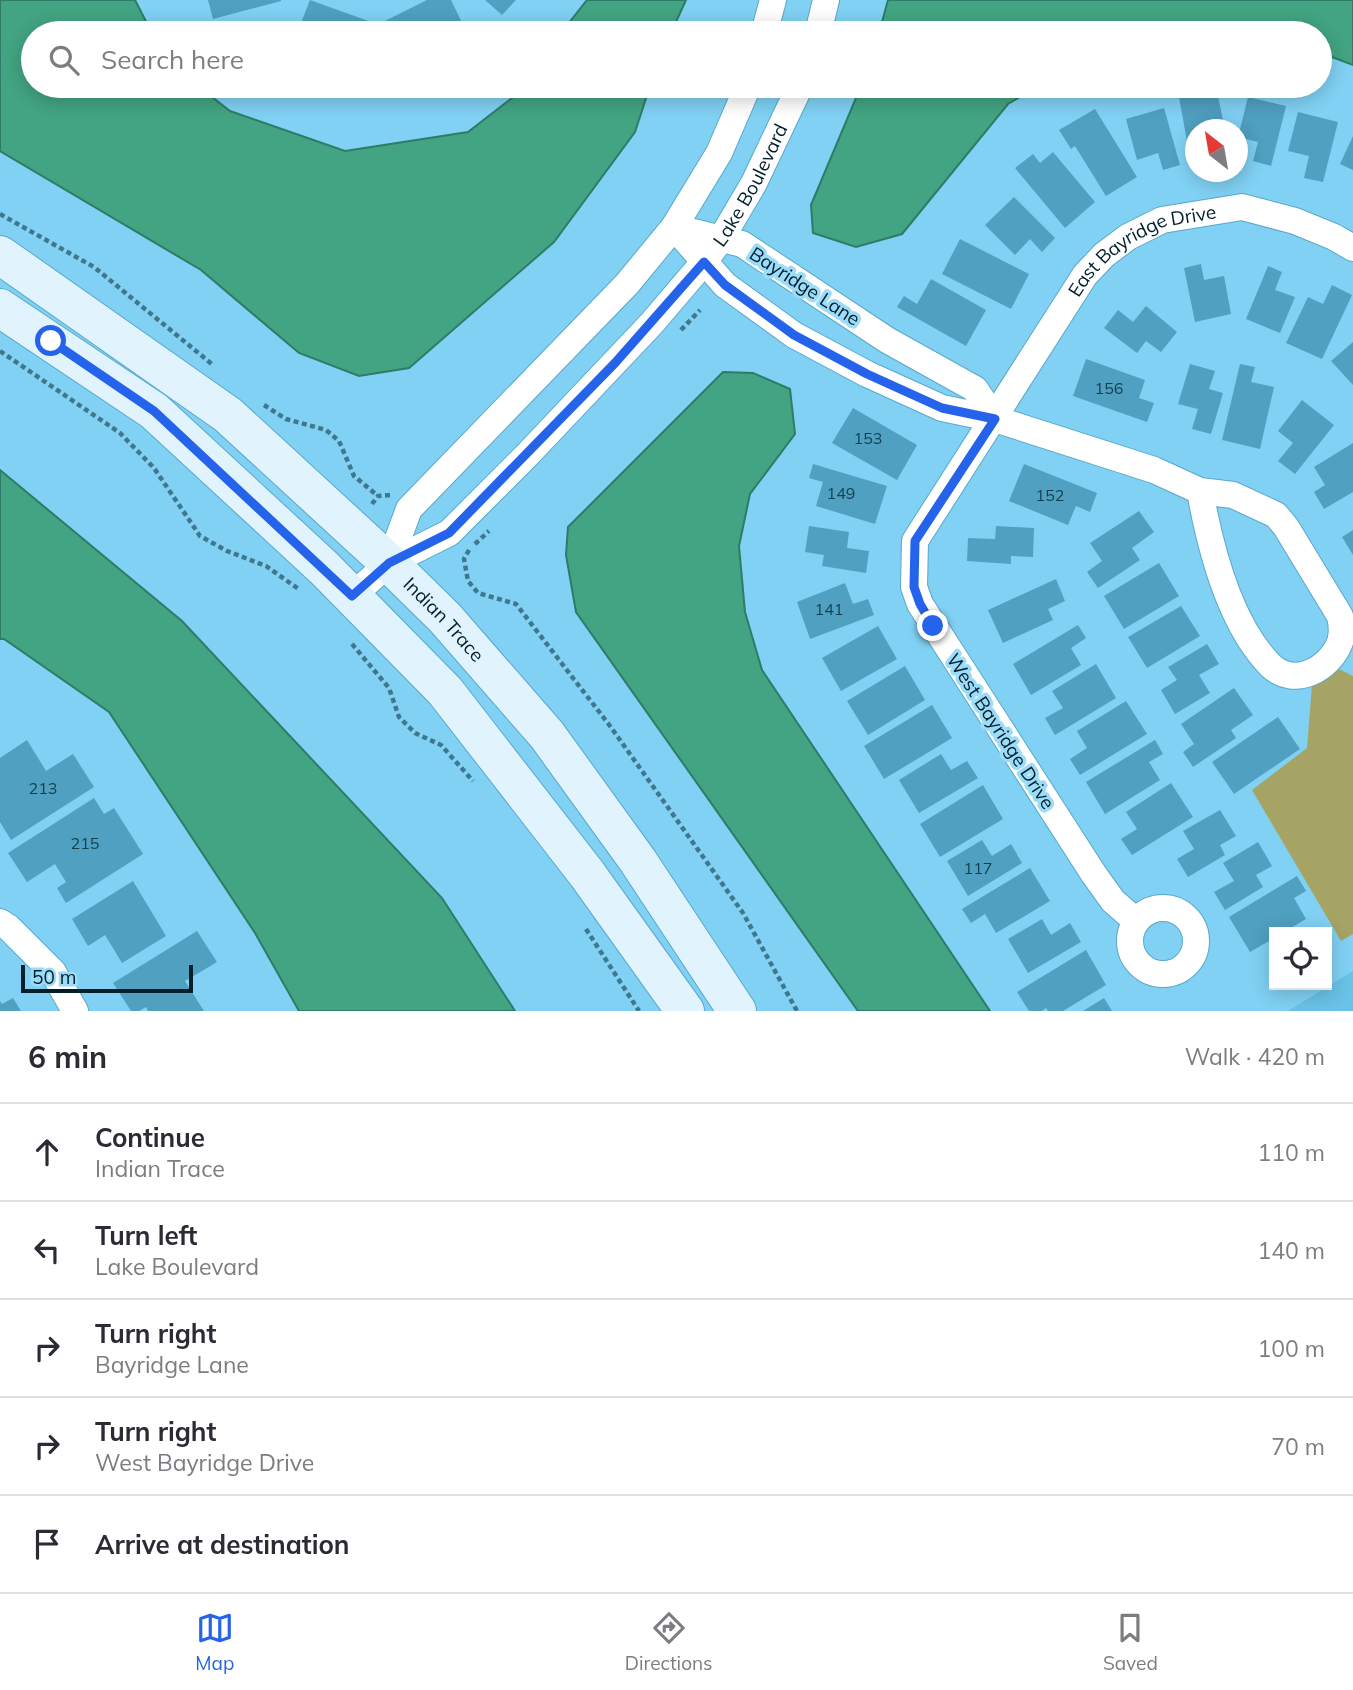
<!DOCTYPE html>
<html lang="en">
<head>
<meta charset="utf-8">
<style>
  body { margin:0; font-family:Mulish,sans-serif; background:#f2f2f3; color:#2b2b33 }
  .controls { position:absolute; right:21px; bottom:21px; display:grid; overflow:hidden; border-radius:0px; box-shadow:0 4px 18px #0003 }
  .controls button { width:63px; height:63px; display:grid; place-items:center; padding:0; border:0; border-bottom:2px solid #e1e1e2; background:#fff; color:#2b2b33; font:35px sans-serif }
  .compass { position:absolute; left:1185px; top:119px; width:63px; height:63px; border-radius:50%; background:#fff; box-shadow:0 4px 18px #0003; rotate:329deg }
  .scale { position:absolute; left:21px; bottom:18px; width:172px; box-sizing:border-box; padding-left:7px; border:4px solid #001f2c; border-top:0; font-size:19px; line-height:24px; white-space:nowrap; color:#001f2c; -webkit-text-stroke:5px #9ddcf8; paint-order:stroke }
  .stop { position:absolute; width:21px; height:21px; margin:-16px; border:5px solid #2563eb; border-radius:50%; background:#fff }
  .stop.end { background:#2563eb; border-color:#fff; box-shadow:0 2px 7px #0008 }
  .list { margin:0; padding:0; list-style:none }
  h2 { display:flex; justify-content:space-between; align-items:center; height:91px; margin:0; padding:0 28px; font-size:30px }
  h2 small { font-size:23px; font-weight:400; color:#7c7c81 }
  .list li { display:grid; grid-template-columns:46px 1fr auto; gap:21px; align-items:center; box-sizing:border-box; height:98px; padding:0 28px; border-top:2px solid #e1e1e2 }
  .list b { display:block; font-size:26px; white-space:nowrap }
  .list p { margin:0; font-size:23px; white-space:nowrap; color:#7c7c81 }
  .list em { font-size:23px; font-style:normal; color:#7c7c81 }
  .icon { flex:none; width:38px; height:38px; fill:none; stroke:currentColor; stroke-width:2; stroke-linecap:round; stroke-linejoin:round }
  .map { position:relative; flex:none; width:1353px; height:1011px; overflow:hidden }
  .search { position:absolute; background:#fff; box-shadow:0 4px 18px #0003; left:21px; right:21px; top:21px; height:77px; display:flex; align-items:center; gap:18px; box-sizing:border-box; padding:0 24px; border-radius:38px; color:#7c7c81; font-size:26px }
  .sheet { height:581px; background:#fff }
  nav { display:flex; justify-content:space-around; align-items:center; box-sizing:border-box; height:98px; border-top:2px solid #e1e1e2; background:#fff; font-size:19px; color:#7c7c81 }
  nav a { display:grid; justify-items:center; gap:4px }
  nav .on { color:#2563eb }
  .map>svg:first-child { display:block }
  .built { fill:#69c2e7 }
  .green { fill:#a5a465 }
  .water { fill:#42a482; stroke:#2e7c68; stroke-width:2 }
  .building { fill:#4fa0c1 }
  .lines { fill:none; stroke-linecap:round; stroke-linejoin:round }
  .street-casing { stroke:#58a8ca; stroke-width:28 }
  .secondary-casing { stroke:#58a8ca; stroke-width:40 }
  .path { stroke:#3f778e; stroke-width:4.5; stroke-dasharray:5 3.5; stroke-linecap:butt }
  .street { stroke:#fff; stroke-width:26 }
  .secondary { stroke:#e1f4fd; stroke-width:38 }
  .route { stroke:#2563eb; stroke-width:9 }
  .labels { text-anchor:middle; dominant-baseline:central; stroke-width:7; stroke-linejoin:round; paint-order:stroke }
  .number-label { font-size:16px; fill:#143f51 }
  .street-label { font-size:19px; fill:#001f2c; stroke:#9ddcf8 }
</style>
</head>
<body>
<div class="map">
<svg width="1353" height="1011" viewBox="0 0 1353 1011">
  <rect width="100%" height="100%" fill="#80d1f4"/>
  <path class="built" d="M1353 971V1011H1288Z"/>
  <path class="green" d="M1327 663 1353 676V934L1341 941 1252 790 1307 748 1313 672Z"/>
  <path class="water" d="M0 0H135L152 33H33V86H198L230 111 345 151 468 132 512 98 521 86H650L635 132 554 242 409 368 359 376 299 353 201 270 0 151Z
    M587 0H686L671 33H561Z
    M888 0H1353V65L1332 57 1320 55V33H879Z
    M861 86H1039L1008 104 902 234 856 247 813 233 811 205Z
    M723 372 753 373 790 389 795 434 750 494 739 546 745 612 762 670 990 1011H858L576 612 566 555 568 527Z
    M0 470 182 621 442 898 515 1011H299L255 933 109 712 4 639H0Z"/>
  <path class="building" d="M208 0H281V1L213 19Z
    M310 0 374 23 370 33H297Z
    M427 0H451L467 33H391L385 21Z
    M485 0H516L502 15Z
    M1210 86H1216L1225 130H1196V151L1189 152 1178 92Z
    M1248 97 1286 106 1271 166 1253 161 1258 142 1238 137Z
    M1164 108 1180 165 1163 170 1158 153 1137 160 1126 119Z
    M1095 109 1137 177 1106 196 1075 146 1071 149 1059 130Z
    M1298 112 1338 122 1323 182 1304 178 1309 156 1288 151Z
    M1353 136V170L1340 164Z
    M1053 152 1095 202 1065 228 1015 168 1033 154 1040 163Z
    M1014 197 1055 238 1042 252 1030 239 1015 255 985 225Z
    M960 239 1029 274 1011 309 942 274Z
    M1201 264 1204 280 1224 276 1231 314 1195 322 1184 268Z
    M1268 266 1282 272 1275 290 1295 297 1280 333 1246 319Z
    M931 279 986 310 966 346 897 307 904 296 917 304Z
    M1332 285 1352 295 1322 359 1286 343 1308 297 1323 304Z
    M1146 306 1177 332 1161 352 1146 341 1137 353 1104 328 1118 310 1133 322Z
    M1353 342V385L1331 361Z
    M1086 359 1145 380 1139 398 1154 403 1147 422 1073 396Z
    M1190 364 1215 371 1209 389 1223 393 1211 434 1192 429 1198 409 1178 404Z
    M1240 364 1255 367 1251 382 1274 387 1260 449 1222 440Z
    M1302 400 1334 425 1295 474 1278 461 1293 443 1278 431Z
    M853 408 917 445 897 480 832 443Z
    M1353 443V492L1324 509 1314 492 1325 485 1314 467Z
    M813 464 887 486 875 524 816 506 823 482 809 478Z
    M1024 464 1097 493 1090 512 1076 506 1068 525 1009 501Z
    M1139 511 1154 532 1132 548 1140 560 1098 588 1087 572 1102 561 1090 543Z
    M809 526 849 532 847 548 869 551 866 573 822 566 824 555 805 552Z
    M996 526 1034 528 1033 557 1011 556V564L967 561 968 538 995 539Z
    M1353 530V555L1342 537Z
    M1159 563 1179 596 1124 629 1104 596Z
    M1056 579 1065 601 1048 609 1053 620 1003 643 988 610Z
    M845 583 853 604 868 599 874 615 810 639 797 602Z
    M1181 606 1200 636 1147 668 1128 637Z
    M1078 625 1086 638 1071 648 1081 665 1031 695 1013 664Z
    M878 626 897 659 841 691 822 658Z
    M1207 644 1219 664 1199 675 1210 693 1175 714 1161 690 1177 680 1168 667Z
    M1096 664 1116 698 1055 735 1045 718 1063 708 1052 691Z
    M905 666 925 700 868 735 847 701Z
    M1234 688 1253 715 1231 730 1236 738 1193 767 1183 752 1194 744 1181 724Z
    M1126 701 1147 734 1080 775 1070 759 1087 748 1077 731Z
    M932 705 952 738 884 779 864 746Z
    M1278 717 1300 749 1234 794 1212 762Z
    M27 740 46 771 73 754 94 787 11 840 0 822V758Z
    M1155 740 1163 754 1149 762 1160 780 1105 814 1086 782Z
    M941 754 951 770 967 761 978 778 919 813 899 780Z
    M1171 783 1193 817 1132 855 1121 839 1137 829 1126 812Z
    M983 785 1003 819 940 857 920 824Z
    M94 798 104 814 114 808 143 854 66 903 57 888 66 882 55 864 27 882 8 853Z
    M1220 810 1236 836 1220 845 1225 855 1188 877 1177 859 1194 849 1183 831Z
    M982 840 992 856 1011 844 1022 863 968 896 947 861Z
    M1258 842 1272 866 1256 875 1263 887 1225 910 1214 892 1234 881 1223 863Z
    M1030 868 1050 901 996 933 985 914 971 923 962 909Z
    M1297 876 1306 891 1294 898 1306 919 1284 932H1274V938L1250 952 1229 917Z
    M133 881 166 936 122 963 105 935 88 946 72 919Z
    M1042 919 1051 935 1070 923 1081 942 1028 973 1008 939Z
    M197 931 217 962 185 981 204 1011H148L146 1007 139 1011H131L113 983Z
    M1086 950 1106 985 1063 1011H1048L1046 1008 1042 1011H1029L1017 992Z
    M13 998 21 1011H0V1001L2 1004Z
    M1104 998 1112 1011H1083Z"/>
  <g class="lines">
    <g class="street-casing">
      <g id="street">
        <path d="M764 33 773 0"/>
        <path d="M818 33 826 0"/>
        <path d="M995 419 975 389 887 340 742 244 674 227 725 285 794 335 867 374 942 408 995 419 1154 470 1200 491 1233 495 1276 515 1286 527 1340 616C1342 625 1343 633 1340 642 1330 669 1294 689 1270 665 1229 623 1210 547 1200 491"/>
        <path d="M389 563 409 509 627 284 674 227 719 153 748 86"/>
        <path id="s1" d="M352 596 389 563 449 533 529 453 652 323 704 262 721 239 754 183 800 86"/>
        <circle cx="1163" cy="941" r="33"/>
        <path id="s2" d="M1136 921 1113 901 1093 873 920 604 914 587 915 541 1085 275 1104 255 1128 237 1162 220 1242 207 1295 221 1334 237 1353 248"/>
        <path d="M0 922 8 927 53 972 75 1011"/>
      </g>
    </g>
    <g class="secondary-casing">
      <g id="secondary">
        <path id="s3" d="M0 255 228 415 389 563 445 618 547 735 638 861 737 1011"/>
        <path d="M0 308 154 411 324 568 445 691 587 874 685 1011"/>
      </g>
    </g>
    <path class="path" d="M0 214 94 267 213 365
      M681 330 700 310
      M0 351 120 433 154 468 200 536 227 551 266 566 300 590
      M264 405 286 419 326 430 339 441 354 476 378 496
      M372 504 378 496 390 495
      M475 544 489 531
      M469 550 464 559 468 581 478 593 516 604 610 726 743 913 797 1011
      M352 644 389 688 399 717 415 733 441 745 473 781
      M586 929 639 1011"/>
    <use href="#street" class="street"/>
    <use href="#secondary" class="secondary"/>
  </g>
  <g class="lines">
    <path class="route" d="M51 341 154 411 352 596 389 563 449 533 615 363 704 262 725 285 794 335 867 374 942 408 995 419 915 541 914 587 920 604 933 626"/>
  </g>
  <g class="labels">
    <g class="number-label">
      <text x="1109" y="388">156</text>
      <text x="868" y="438">153</text>
      <text x="841" y="493">149</text>
      <text x="1050" y="495">152</text>
      <text x="829" y="609">141</text>
      <text x="43" y="788">213</text>
      <text x="85" y="843">215</text>
      <text x="978" y="868">117</text>
    </g>
    <g class="street-label">
      <text stroke="none"><textPath href="#s1" startOffset="579">Lake Boulevard</textPath></text>
      <text stroke="none"><textPath href="#s2" startOffset="828">East Bayridge Drive</textPath></text>
      <text transform="translate(805 286) rotate(33)">Bayridge Lane</text>
      <text stroke="none"><textPath href="#s3" startOffset="576">Indian Trace</textPath></text>
      <text transform="translate(1001 731) rotate(57)">West Bayridge Drive</text>
    </g>
  </g>
</svg>
<div class="controls">
<button><svg class="icon" aria-label="locate" viewBox="0 0 24 24"><circle cx="12" cy="12" r="6"/><path d="M12 2v4M12 18v4M2 12h4M18 12h4"/></svg></button>
</div>
<svg class="compass" viewBox="-18 -18 36 36"><path d="M0-13l5 13h-10z" fill="#e53935"/><path d="M0 13l5-13h-10z" fill="#7c7c81"/></svg>
<div class="scale">50 m</div>
<div class="stop" style="left:51px;top:341px"></div>
<div class="stop end" style="left:933px;top:626px"></div>
<div class="search"><svg class="icon" aria-label="search" viewBox="0 0 24 24"><circle cx="10" cy="10" r="6"/><path d="M15 15l6 6"/></svg>Search here</div>
</div>
<section class="sheet">
<h2>6 min<small>Walk · 420 m</small></h2>
<ul class="list">
<li><svg class="icon" aria-label="ahead" viewBox="0 0 24 24"><path d="M12 20V5M6 11l6-6 6 6"/></svg><div><b>Continue</b><p>Indian Trace</p></div><em>110 m</em></li>
<li><svg class="icon" aria-label="left" viewBox="0 0 24 24"><path d="M17 20v-9H6M10 6l-5 5 5 5"/></svg><div><b>Turn left</b><p>Lake Boulevard</p></div><em>140 m</em></li>
<li><svg class="icon" aria-label="right" viewBox="0 0 24 24"><path d="M7 20v-9h11M14 6l5 5-5 5"/></svg><div><b>Turn right</b><p>Bayridge Lane</p></div><em>100 m</em></li>
<li><svg class="icon" aria-label="right" viewBox="0 0 24 24"><path d="M7 20v-9h11M14 6l5 5-5 5"/></svg><div><b>Turn right</b><p>West Bayridge Drive</p></div><em>70 m</em></li>
<li><svg class="icon" aria-label="arrive" viewBox="0 0 24 24"><path d="M6 21V4h12l-3 4 3 4H6"/></svg><div><b>Arrive at destination</b></div></li>
</ul>
</section>
<nav>
<a class="on"><svg class="icon" aria-label="map" viewBox="0 0 24 24"><path d="M3 6l6-2 6 2 6-2v14l-6 2-6-2-6 2zM9 4v14M15 6v14"/></svg>Map</a>
<a><svg class="icon" aria-label="directions" viewBox="0 0 24 24"><path d="M12 3l9 9-9 9-9-9zM9 14v-3h6M13 9l2 2-2 2"/></svg>Directions</a>
<a><svg class="icon" aria-label="saved" viewBox="0 0 24 24"><path d="M7 4h10v16l-5-4-5 4z"/></svg>Saved</a>
</nav>
</body>
</html>
